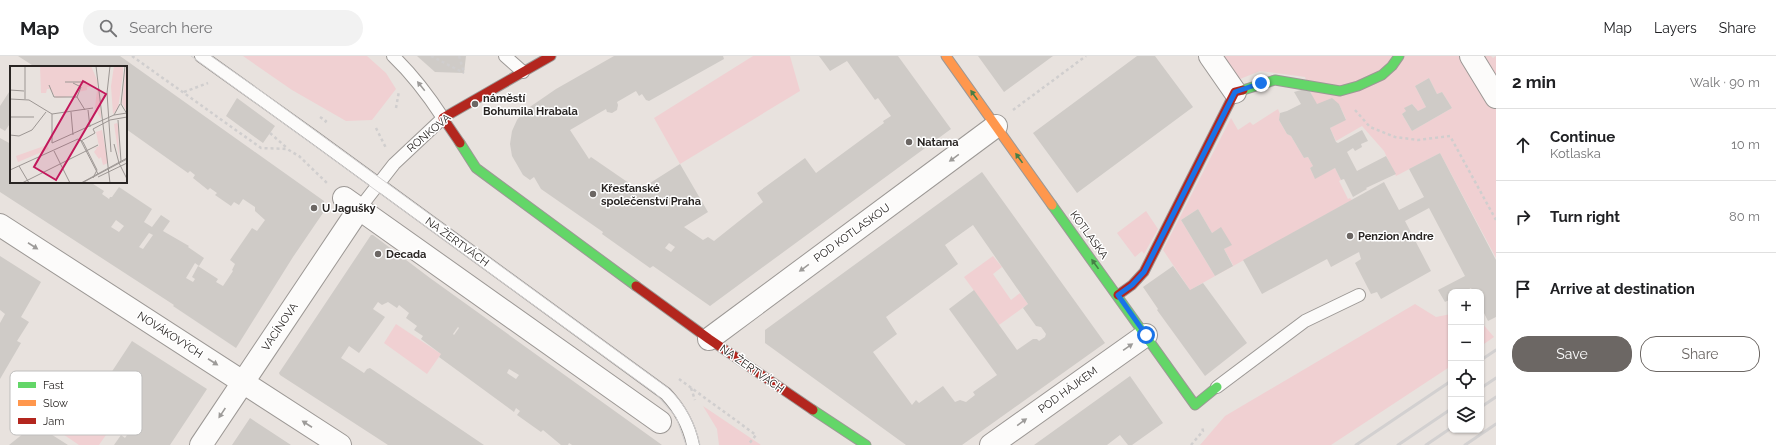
<!DOCTYPE html>
<html lang="en">
<head>
<meta charset="utf-8">
<style>
  body { margin:0; font-family:Raleway,sans-serif; background:#f2f2f2; color:#202124 }
  .controls { position:absolute; right:12px; bottom:12px; display:grid; overflow:hidden; border-radius:8px; box-shadow:0 1px 3px #0004 }
  .controls button { width:36px; height:36px; display:grid; place-items:center; padding:0; border:0; border-bottom:1px solid #e0e0e0; background:#fff; color:#202124; font:20px sans-serif }
  .stop { position:absolute; width:12px; height:12px; margin:-9px; border:3px solid #1a73e8; border-radius:50%; background:#fff }
  .stop.end { background:#1a73e8; border-color:#fff; box-shadow:0 1px 4px #0008 }
  .list { margin:0; padding:0; list-style:none }
  h2 { display:flex; justify-content:space-between; align-items:center; height:52px; margin:0; padding:0 16px; font-size:17px }
  h2 small { font-size:13px; font-weight:400; color:#757577 }
  .list li { display:grid; grid-template-columns:26px 1fr auto; gap:12px; align-items:center; box-sizing:border-box; height:72px; padding:0 16px; border-top:1px solid #e0e0e0 }
  .list b { display:block; font-size:15px; white-space:nowrap }
  .list p { margin:0; font-size:13px; white-space:nowrap; color:#757577 }
  .list em { font-size:13px; font-style:normal; color:#757577 }
  .actions { display:flex; gap:8px; padding:12px 16px }
  .actions a { flex:1; padding:9px 0; border:1px solid #6c6764; border-radius:16px; text-align:center; font-size:14px; color:#6c6764 }
  .actions .main { background:#6c6764; color:#fff }
  .icon { flex:none; width:22px; height:22px; fill:none; stroke:currentColor; stroke-width:2; stroke-linecap:round; stroke-linejoin:round }
  .map { position:relative; flex:none; width:1496px; height:389px; overflow:hidden }
  header { display:flex; align-items:center; gap:24px; box-sizing:border-box; height:56px; padding:0 20px; background:#fff; border-bottom:1px solid #e0e0e0 }
  header strong { font-size:19px }
  nav { display:flex; gap:22px; margin-inline-start:auto; font-size:14px }
  .search { width:280px; height:36px; background:#f2f2f2; display:flex; align-items:center; gap:10px; box-sizing:border-box; padding:0 14px; border-radius:22px; color:#757577; font-size:15px }
  main { display:flex }
  aside { flex:1; background:#fff }
  .map>svg:first-child { display:block }
  .green { fill:#f0d0d2; fill-rule:evenodd }
  .building { fill:#cfcbc7; fill-rule:evenodd }
  .lines { fill:none; stroke-linecap:round; stroke-linejoin:round }
  .lane-casing { stroke:#9c9895; stroke-width:14 }
  .street-casing { stroke:#9c9895; stroke-width:24 }
  .fast-casing { stroke:#9c9895; stroke-width:11 }
  .slow-casing { stroke:#9c9895; stroke-width:11 }
  .jam-casing { stroke:#9c9895; stroke-width:11 }
  .path { stroke:#d0cece; stroke-width:2.5; stroke-dasharray:3 3; stroke-linecap:butt }
  .lane { stroke:#fcfbfa; stroke-width:12 }
  .street { stroke:#fcfbfa; stroke-width:22 }
  .fast { stroke:#63d668; stroke-width:9 }
  .slow { stroke:#ff974d; stroke-width:9 }
  .jam { stroke:#b3261e; stroke-width:9 }
  .tram { stroke:#d2d0d0; stroke-width:1 }
  .rail { stroke:#d2d0d0; stroke-width:3 }
  .oneway { fill:#9d9b99 }
  .oneway2 { fill:#467e46 }
  .route { stroke:#1a73e8; stroke-width:5 }
  .poi-dot { fill:#6c6764; stroke:#fff; stroke-width:1.5 }
  .labels { text-anchor:middle; dominant-baseline:central; stroke-width:3; stroke-linejoin:round; paint-order:stroke }
  .poi-label { font-size:11px; font-weight:bold; fill:#292523; stroke:#fff; text-anchor:start }
  .street-label { font-size:11px; fill:#292523; stroke:#fff }
  .inset-road { fill:none; stroke:#9c9693; stroke-width:1 }
  .view { fill:#c2185b; fill-opacity:0.15; stroke:#c2185b; stroke-width:2 }
  .inset-edge { fill:none; stroke:#292523; stroke-width:2 }
  .key { fill:#fff; stroke:#bfbebd; stroke-width:1 }
  .key-label { font-size:11px; fill:#292523 }
</style>
</head>
<body>
<header>
<strong>Map</strong>
<div class="search"><svg class="icon" aria-label="search" viewBox="0 0 24 24"><circle cx="10" cy="10" r="6"/><path d="M15 15l6 6"/></svg>Search here</div>
<nav><a>Map</a><a>Layers</a><a>Share</a></nav>
</header>
<main>
<div class="map">
<svg width="1496" height="389" viewBox="0 0 1496 389">
  <rect width="100%" height="100%" fill="#e8e2de"/>
  <path class="green" d="M243 0H367L386 17 396 33 372 64 346 65 292 34Z
    M753 0H790L800 35 680 108 654 62Z
    M1213 0H1464L1496 53V202L1440 97 1396 120 1384 95 1362 70 1336 85 1330 72 1346 63 1339 48H1317L1314 45 1305 21 1260 15 1240 23 1228 20ZM1429 22 1437 38 1442 36 1452 52 1412 75 1402 58 1406 55 1405 52 1412 48 1418 55 1426 51 1415 30Z
    M1480 0H1491L1493 2 1496 0V29Z
    M1278 53 1280 58 1279 64 1287 78 1291 80 1304 102 1308 101 1313 110 1310 112 1315 122 1335 112 1341 124 1339 125 1348 143 1350 142 1352 144 1190 234 1163 194 1231 62 1238 74 1250 66 1253 69ZM1198 153 1212 177 1221 172 1231 189 1224 193 1233 209 1215 220 1181 164Z
    M1146 155 1158 173 1144 198 1142 195 1135 201 1117 177Z
    M993 200 1002 211 993 218 1011 244 1020 237 1028 248 999 269 964 221Z
    M1415 248 1436 261 1451 258V310L1331 389H1200L1225 360Z
    M1481 266 1494 281 1481 290Z
    M396 268 441 298 427 318 384 287Z
    M77 336 102 353 96 363 104 369 102 372 108 376 99 389H79L51 370V368L44 361Z
    M703 350 761 389H719L717 373Z"/>
  <path class="building" d="M18 0H120L324 145 325 154 293 201 236 292 173 250 174 249 0 136V82L11 88V126H90L104 135 102 138 109 143 110 141H112L119 131 152 153 144 166 152 171 161 159 170 165 163 175 189 190 188 191 204 202 199 210 195 207 186 222 193 226 195 223 192 221 198 210 218 223 216 226 223 230 233 215 232 214 235 208 230 204 252 172 257 175 265 164 255 155V151L243 143 239 149 234 146 231 150 215 139 217 137 210 132 208 134 193 122 195 119 190 115 188 117 126 73V11H35ZM116 164 124 170 119 176 111 171ZM149 177 153 179 143 193 139 191Z
    M417 0H466L464 17 435 16Z
    M614 0H723L724 3 649 45 646 44 642 38 639 40 636 35 617 46 618 49 617 54 612 57 607 56 606 53 570 74 589 103 591 101 639 134 680 108 708 156 684 171 703 184 708 181 714 185 763 146 757 137 805 102 816 117 884 67 883 65 891 60 878 42 875 44 847 5 830 15 819 0H898L951 73 710 250 653 210 650 212 602 178 603 176 541 133 534 121 530 124 523 119 512 100 510 88 512 75 517 64 524 55 556 33ZM669 187 675 191 671 196 665 192Z
    M978 0H1053L1004 36Z
    M1137 0H1155L1193 51 1077 137 1033 77Z
    M1429 22 1437 38 1442 36 1452 52 1412 75 1402 58 1406 55 1404 52 1412 48 1418 55 1426 51 1415 30Z
    M1308 32 1317 48 1332 42 1339 48 1346 64 1330 72 1336 86 1338 87 1362 74 1368 85 1361 88 1362 91 1355 95 1353 92 1347 96 1357 115 1386 100 1396 118 1366 132 1367 133 1353 141 1344 123 1341 124 1335 112 1315 123 1310 112 1313 110 1308 101 1304 102 1291 80 1287 78 1279 64 1280 57 1287 55 1301 48 1294 36Z
    M11 33V66L5 75 0 72V50Z
    M237 42 275 70 263 87 226 60Z
    M1440 97 1496 204V261L1488 265 1481 251V236H1473L1471 232 1464 236H1451V243L1445 246 1438 234 1465 220 1429 152 1405 165 1431 215 1381 243 1377 236 1371 238 1355 207 1361 203 1359 196 1331 211 1327 203 1262 238 1243 204 1384 126 1399 154 1424 141 1409 113Z
    M982 116 1105 287 962 389H906L765 287V274ZM973 169 1028 248 1023 252 1036 270 1041 271 1046 278 1045 281 1039 285 1037 283H1033L1017 294 974 234 949 253 997 319 973 336 975 339 966 346 960 344 955 346 943 330 919 347 916 344 912 349 873 296 897 278 886 261 958 208 945 189Z
    M1198 153 1212 177 1221 171 1232 189 1224 193 1233 210 1215 220 1181 164Z
    M371 179H373L430 222 662 389H572L569 387 568 389H561L543 374 541 376 517 359 520 355 516 352 514 356 439 301 441 298 421 283 423 280 414 274 417 270 406 262 409 257 399 249 397 252 388 246 382 249 378 246 373 253 385 261 359 297 349 290 341 302 364 317 367 313 370 312 484 389H388L280 319 279 317ZM458 271 459 272 454 279 453 278ZM509 313 519 319 516 323 507 317Z
    M0 200 41 226 21 261 29 266 17 285 21 287 0 323V267L5 258 0 254Z
    M1173 210 1190 234 1203 227 1247 287 1205 320 1157 254 1158 253 1143 231Z
    M132 285 207 333 170 389H114L121 379 125 382 131 373 128 370 135 357 138 359 141 355 136 352 142 342 137 339 136 341 107 323Z
    M1130 320 1163 367 1132 389H1128L1120 379 1107 389H1034Z
    M44 361 52 368 46 375 68 389H9Z
    M250 362 291 389H232Z"/>
  <g class="lines">
    <g class="lane-casing">
      <path id="lane" d="M201 0 314 81 666 338C680 353 689 369 693 389
        M505 0 523 16
        M359 153 394 108 443 62C428 39 413 19 393 0
        M1217 331 1305 265 1359 239"/>
    </g>
    <g class="street-casing">
      <path id="street" d="M1210 0 1235 36
        M1471 0 1496 41
        M344 142 660 366
        M0 169 340 389
        M709 283 996 70
        M201 389 359 153
        M991 389 1146 279"/>
    </g>
    <g class="fast-casing">
      <path id="fast" d="M1243 34 1275 24 1340 35 1358 30 1382 19 1392 10 1399 0
        M460 87 476 112 636 230
        M1052 149 1195 349 1217 331
        M813 354 866 389"/>
    </g>
    <g class="slow-casing">
      <path id="slow" d="M946 0 1052 149"/>
    </g>
    <g class="jam-casing">
      <path id="jam" d="M460 87 443 62 551 0
        M636 230 709 283 813 354
        M1118 239 1132 229 1144 216 1235 36 1243 34"/>
    </g>
    <path class="path" d="M132 0 261 92 287 93 299 100 327 127
      M431 0 464 17
      M459 0 464 17
      M184 36 208 27
      M396 52 399 35
      M1013 54 1086 0
      M1355 54 1370 71 1395 81 1418 84 1450 80 1496 164
      M320 61 326 65 324 67
      M376 72 386 92
      M270 77 287 92
      M679 323 756 379 748 389
      M691 332 695 344
      M1191 389 1203 375 1202 371"/>
    <use href="#lane" class="lane"/>
    <use href="#street" class="street"/>
    <use href="#fast" class="fast"/>
    <use href="#slow" class="slow"/>
    <use href="#jam" class="jam"/>
    <path class="tram" d="M191 0 656 338 676 361 686 389
      M211 0 258 33 668 332C685 348 695 366 700 389"/>
    <path class="rail" d="M1481 304 1496 294
      M1481 332 1496 322
      M1481 351 1496 341
      M1356 389 1451 325
      M1398 389 1451 353
      M1426 389 1451 372
      M1465 389 1496 368"/>
  </g>
  <defs><path id="oneway-solid" d="M-6-.8H1V-3.2L6.5 0L1 3.2V.8H-6Z"/></defs>
  <g class="oneway">
    <use href="#oneway-solid" transform="translate(421 30) rotate(-129)"/>
    <use href="#oneway-solid" transform="translate(954 102) rotate(144)"/>
    <use href="#oneway-solid" transform="translate(33 190) rotate(33)"/>
    <use href="#oneway-solid" transform="translate(804 212) rotate(144)"/>
    <use href="#oneway-solid" transform="translate(1128 291) rotate(-35)"/>
    <use href="#oneway-solid" transform="translate(213 306) rotate(33)"/>
    <use href="#oneway-solid" transform="translate(222 357) rotate(124)"/>
    <use href="#oneway-solid" transform="translate(1022 366) rotate(-36)"/>
    <use href="#oneway-solid" transform="translate(307 368) rotate(-147)"/>
  </g>
  <g class="oneway2">
    <use href="#oneway-solid" transform="translate(974 39) rotate(-125)"/>
    <use href="#oneway-solid" transform="translate(1019 102) rotate(-126)"/>
    <use href="#oneway-solid" transform="translate(1095 208) rotate(-126)"/>
  </g>
  <g class="lines">
    <path class="route" d="M1146 279 1118 239 1132 229 1144 216 1235 36 1261 27"/>
  </g>
  <g class="poi-dot">
    <circle cx="475" cy="48" r="4"/>
    <circle cx="909" cy="86" r="4"/>
    <circle cx="593" cy="138" r="4"/>
    <circle cx="314" cy="152" r="4"/>
    <circle cx="1350" cy="180" r="4"/>
    <circle cx="378" cy="198" r="4"/>
  </g>
  <g class="labels">
    <g class="poi-label">
      <text x="483" y="42">náměstí<tspan x="483" dy="13">Bohumila Hrabala</tspan></text>
      <text x="917" y="86">Natama</text>
      <text x="601" y="132">Křesťanské<tspan x="601" dy="13">společenství Praha</tspan></text>
      <text x="322" y="152">U Jagušky</text>
      <text x="1358" y="180">Penzion Andre</text>
      <text x="386" y="198">Decada</text>
    </g>
    <g class="street-label">
      <text transform="translate(429 77) rotate(-40)">RONKOVA</text>
      <text transform="translate(852 177) rotate(-36)">POD KOTLASKOU</text>
      <text transform="translate(1089 179) rotate(54)">KOTLASKA</text>
      <text transform="translate(457 186) rotate(36)">NA ŽERTVÁCH</text>
      <text transform="translate(280 271) rotate(-56)">VACÍNOVA</text>
      <text transform="translate(170 279) rotate(33)">NOVÁKOVÝCH</text>
      <text transform="translate(752 313) rotate(35)">NA ŽERTVÁCH</text>
      <text transform="translate(1068 334) rotate(-36)">POD HÁJKEM</text>
    </g>
  </g>
  <g transform="translate(10 10)">
    <rect width="117" height="117" fill="#e8e2de"/>
    <path d="M30 0H81L88 16H65H88L87 21H77V24L68 26 66 30 46 32 40 23H37L36 27H31ZM104 0H113V7L108 43 103 48 101 20ZM116 2 117 5V46L112 37ZM87 24H90L91 53 85 42ZM107 57 108 59 109 92 104 58ZM92 64 98 97 93 99 91 91 89 93 84 86 87 82 83 83 89 80 86 66ZM37 79 39 83 8 96 6 90Z" fill="#f0d0d2"/>
    <path class="inset-road" d="M86 0 100 117M100 0 97 27 101 86M115 0 111 38 117 48M55 16H76M63 17 71 21 67 31 75 44M39 19 44 31H67M0 24 14 25M0 33 19 34 42 48 83 42M15 33V0M78 44 80 61M61 46 63 69M42 48V77L104 49 117 47M104 49 110 38M0 51H24M117 53V69M100 54 117 51M108 54 111 95M83 63 85 67 71 75 88 108M83 63 100 54M0 69 9 70 22 64 36 46M104 78 109 97 117 113M44 85 60 117M9 100 19 117M0 104 68 73 73 76 87 104 83 112M88 111 117 97M12 117 88 79M71 117 117 92M72 117 117 93"/>
    <path class="view" d="M73 15 96 28 46 114 24 101Z"/>
    <rect width="117" height="117" class="inset-edge"/>
  </g>
  <rect x="10" y="315" width="132" height="64" rx="6" class="key"/>
  <rect x="18" y="326" width="18" height="6" fill="#63d668"/>
  <rect x="18" y="344" width="18" height="6" fill="#ff974d"/>
  <rect x="18" y="362" width="18" height="6" fill="#b3261e"/>
  <g class="key-label">
    <text x="43" y="333">Fast</text>
    <text x="43" y="351">Slow</text>
    <text x="43" y="369">Jam</text>
  </g>
</svg>
<div class="controls">
<button>+</button>
<button>−</button>
<button><svg class="icon" aria-label="locate" viewBox="0 0 24 24"><circle cx="12" cy="12" r="6"/><path d="M12 2v4M12 18v4M2 12h4M18 12h4"/></svg></button>
<button><svg class="icon" aria-label="layers" viewBox="0 0 24 24"><path d="M12 4l9 5-9 5-9-5zM3 14l9 5 9-5"/></svg></button>
</div>
<div class="stop" style="left:1146px;top:279px"></div>
<div class="stop end" style="left:1261px;top:27px"></div>
</div>
<aside>
<h2>2 min<small>Walk · 90 m</small></h2>
<ul class="list">
<li><svg class="icon" aria-label="ahead" viewBox="0 0 24 24"><path d="M12 20V5M6 11l6-6 6 6"/></svg><div><b>Continue</b><p>Kotlaska</p></div><em>10 m</em></li>
<li><svg class="icon" aria-label="right" viewBox="0 0 24 24"><path d="M7 20v-9h11M14 6l5 5-5 5"/></svg><div><b>Turn right</b></div><em>80 m</em></li>
<li><svg class="icon" aria-label="arrive" viewBox="0 0 24 24"><path d="M6 21V4h12l-3 4 3 4H6"/></svg><div><b>Arrive at destination</b></div></li>
</ul>
<div class="actions"><a class="main">Save</a><a>Share</a></div>
</aside>
</main>
</body>
</html>
